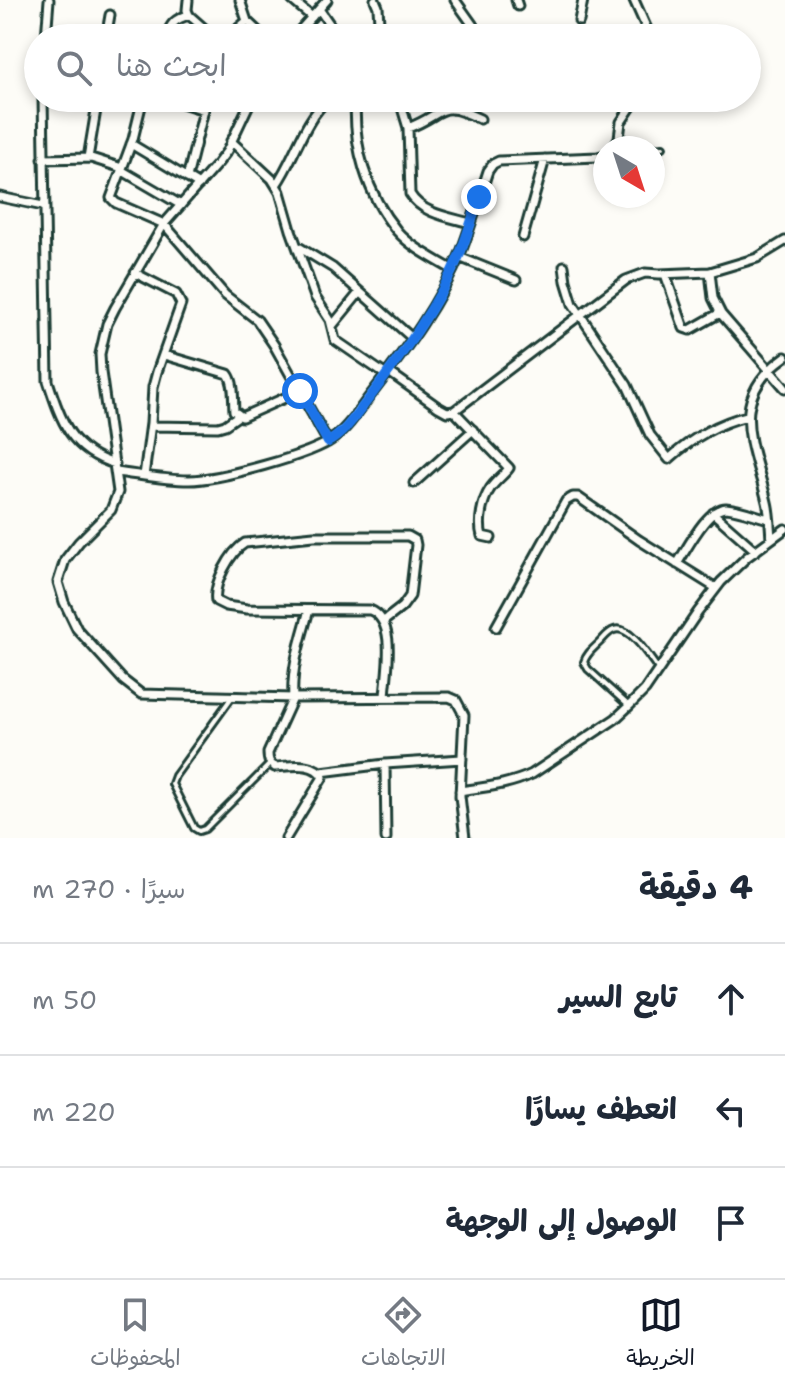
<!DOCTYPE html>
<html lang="ar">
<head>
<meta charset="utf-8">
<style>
  body { margin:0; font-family:"Shantell Sans","Playpen Sans Arabic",sans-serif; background:#f2f2f3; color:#1f2937; direction:rtl }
  .compass { position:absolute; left:593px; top:136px; width:72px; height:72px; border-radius:50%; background:#fff; box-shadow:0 4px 12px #0003; rotate:141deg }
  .stop { position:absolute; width:24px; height:24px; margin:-18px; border:6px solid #1a73e8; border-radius:50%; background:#fff }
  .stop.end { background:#1a73e8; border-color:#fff; box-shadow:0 2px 8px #0008 }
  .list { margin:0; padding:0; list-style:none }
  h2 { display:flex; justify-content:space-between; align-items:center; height:104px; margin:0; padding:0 32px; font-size:34px }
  h2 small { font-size:26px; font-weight:400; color:#747a83 }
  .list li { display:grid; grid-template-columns:52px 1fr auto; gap:24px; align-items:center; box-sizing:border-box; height:112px; padding:0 32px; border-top:2px solid #e0e1e3 }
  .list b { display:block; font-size:30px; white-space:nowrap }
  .list em { font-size:26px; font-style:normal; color:#747a83 }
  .icon { flex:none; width:44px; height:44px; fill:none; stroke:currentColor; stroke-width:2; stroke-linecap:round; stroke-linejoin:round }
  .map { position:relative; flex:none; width:785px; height:838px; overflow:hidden; direction:ltr }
  .search { position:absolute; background:#fff; box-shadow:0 4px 12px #0003; left:24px; right:24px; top:24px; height:88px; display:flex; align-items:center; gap:20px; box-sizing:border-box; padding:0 28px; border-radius:44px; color:#747a83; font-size:30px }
  .sheet { height:440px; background:#fff }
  nav { display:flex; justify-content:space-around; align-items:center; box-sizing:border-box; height:112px; border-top:2px solid #e0e1e3; background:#fff; font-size:22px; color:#747a83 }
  nav a { display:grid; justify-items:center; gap:4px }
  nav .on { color:#111827 }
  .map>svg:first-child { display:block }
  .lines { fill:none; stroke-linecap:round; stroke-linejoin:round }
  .lane-casing { stroke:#1f3d34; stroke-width:10 }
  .street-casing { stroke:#1f3d34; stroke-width:13 }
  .lane { stroke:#fdfcf7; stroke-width:4 }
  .street { stroke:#fdfcf7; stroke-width:7 }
  .route { stroke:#1a73e8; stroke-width:10 }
</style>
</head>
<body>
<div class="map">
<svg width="785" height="838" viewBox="0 0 785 838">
  <rect width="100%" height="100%" fill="#fdfcf7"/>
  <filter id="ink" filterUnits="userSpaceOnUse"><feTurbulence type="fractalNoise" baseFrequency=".0125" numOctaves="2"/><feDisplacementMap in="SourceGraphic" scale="16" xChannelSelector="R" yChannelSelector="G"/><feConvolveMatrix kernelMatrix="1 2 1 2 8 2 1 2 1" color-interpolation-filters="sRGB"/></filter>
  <g filter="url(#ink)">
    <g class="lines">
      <g class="lane-casing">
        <path id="lane" d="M615 146 632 148
          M653 148 663 147
          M232 697 175 776 172 784 194 828 199 831 205 829 270 764
          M629 706 588 669 584 662C587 653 593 649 600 642 604 638 608 632 614 630 630 624 650 659 659 670"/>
      </g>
      <g class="street-casing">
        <path id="street" d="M188 0 187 10 189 15 215 38
          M240 0 247 21 265 38
          M292 0 312 17
          M375 0 378 7 380 38
          M455 0 482 38
          M516 0 518 6
          M634 0 651 38
          M319 9 339 38
          M579 21 583 0
          M46 38 49 0
          M106 38 110 15
          M165 38C171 24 174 19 189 15
          M227 38 247 21
          M293 38 327 0
          M43 98 48 381C61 421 71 451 115 464
          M143 98 133 139 111 198 116 203 164 224 225 295 257 320 274 345 328 442
          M167 98 204 110 205 98
          M252 98 227 151 218 163 164 224 115 308 107 324 100 354 101 372 118 492 111 510 79 542 65 560 58 582 64 602 77 629 123 680 141 694 293 698 449 697 456 700 464 715 460 796 465 838
          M356 98C352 144 367 195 397 231 412 248 433 258 453 270
          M399 98 408 128 410 194C422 214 449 217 470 223
          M408 128C446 114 438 98 480 119
          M231 141 272 179 280 192 291 230 315 297 330 320 335 340 386 375
          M131 144 199 185
          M613 148 619 138 621 122 637 98
          M88 158 98 98
          M43 159 91 158 122 168
          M121 170 181 205
          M187 178 204 110
          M276 185C295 158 303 121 329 98
          M0 197 43 206
          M523 237 545 159
          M297 246 333 268 412 338
          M459 257 516 280
          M564 266 566 281 573 304 627 385 650 435 669 459C691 439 718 423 747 416
          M710 272 713 298 721 314 785 388
          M135 273 176 294 181 304 157 372 153 387 151 423 144 476
          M665 274 684 328 690 330 720 313
          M332 326 359 293
          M164 355 228 374C235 383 233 400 234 411L242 417 300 391
          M389 372 438 407 447 412 454 411 626 280 645 273 659 274 710 272 757 258 785 241
          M454 411 509 468C504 475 495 481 490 489 482 501 478 522 482 536L491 538
          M151 426 218 427 225 425 238 416
          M116 472C140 475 164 480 189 480 217 480 313 455 334 438 350 426 361 407 373 392 406 349 440 303 461 252 471 226 479 198 488 171L493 164 499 161 598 157 605 155
          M414 483 473 430
          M713 513 756 551
          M771 539C770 527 770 514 767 502 754 446 725 399 785 357
          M677 564C687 549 707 508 726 508 740 509 756 516 769 519
          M384 621 402 607 410 596 416 545 415 540 408 536H314L245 543C230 552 213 584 216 601L226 606 247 609 370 610C398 621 386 673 385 697
          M496 627 566 501 573 497H578L639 540 716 588
          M385 764 386 838
          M321 772 385 764 462 759
          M460 791C485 787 509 785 532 774L615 719 629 706 645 690 698 612 721 582 747 557 785 529
          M286 838 323 777C314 761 292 766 275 767 269 763 268 760 268 753L293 698C291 668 301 639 309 610"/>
      </g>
      <use href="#lane" class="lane"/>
      <use href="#street" class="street"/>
    </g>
  </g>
  <g class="lines" filter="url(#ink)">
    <path class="route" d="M300 391 328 442C346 432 358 412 370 397 403 353 437 307 459 256 467 237 473 217 479 197"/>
  </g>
</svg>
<svg class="compass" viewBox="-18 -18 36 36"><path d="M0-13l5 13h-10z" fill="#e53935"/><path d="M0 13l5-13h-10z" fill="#747a83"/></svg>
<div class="stop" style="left:300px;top:391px"></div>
<div class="stop end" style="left:479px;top:197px"></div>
<div class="search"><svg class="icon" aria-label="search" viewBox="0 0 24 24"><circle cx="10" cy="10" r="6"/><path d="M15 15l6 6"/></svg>ابحث هنا</div>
</div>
<section class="sheet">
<h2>4 دقيقة<small>سيرًا · 270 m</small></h2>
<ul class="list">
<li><svg class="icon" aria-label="ahead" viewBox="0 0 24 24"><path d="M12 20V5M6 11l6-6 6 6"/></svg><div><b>تابع السير</b></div><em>50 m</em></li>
<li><svg class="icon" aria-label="left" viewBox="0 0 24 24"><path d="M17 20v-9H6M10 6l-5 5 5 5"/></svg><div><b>انعطف يسارًا</b></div><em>220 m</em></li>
<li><svg class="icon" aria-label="arrive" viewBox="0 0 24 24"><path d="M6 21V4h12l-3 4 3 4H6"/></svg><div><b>الوصول إلى الوجهة</b></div></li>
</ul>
</section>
<nav>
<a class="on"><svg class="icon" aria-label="map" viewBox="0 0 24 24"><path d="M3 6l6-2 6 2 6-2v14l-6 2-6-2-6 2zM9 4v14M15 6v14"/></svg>الخريطة</a>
<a><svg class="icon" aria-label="directions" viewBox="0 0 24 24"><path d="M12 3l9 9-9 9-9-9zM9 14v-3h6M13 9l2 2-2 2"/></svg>الاتجاهات</a>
<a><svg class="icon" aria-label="saved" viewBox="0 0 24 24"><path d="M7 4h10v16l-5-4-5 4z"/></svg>المحفوظات</a>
</nav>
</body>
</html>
